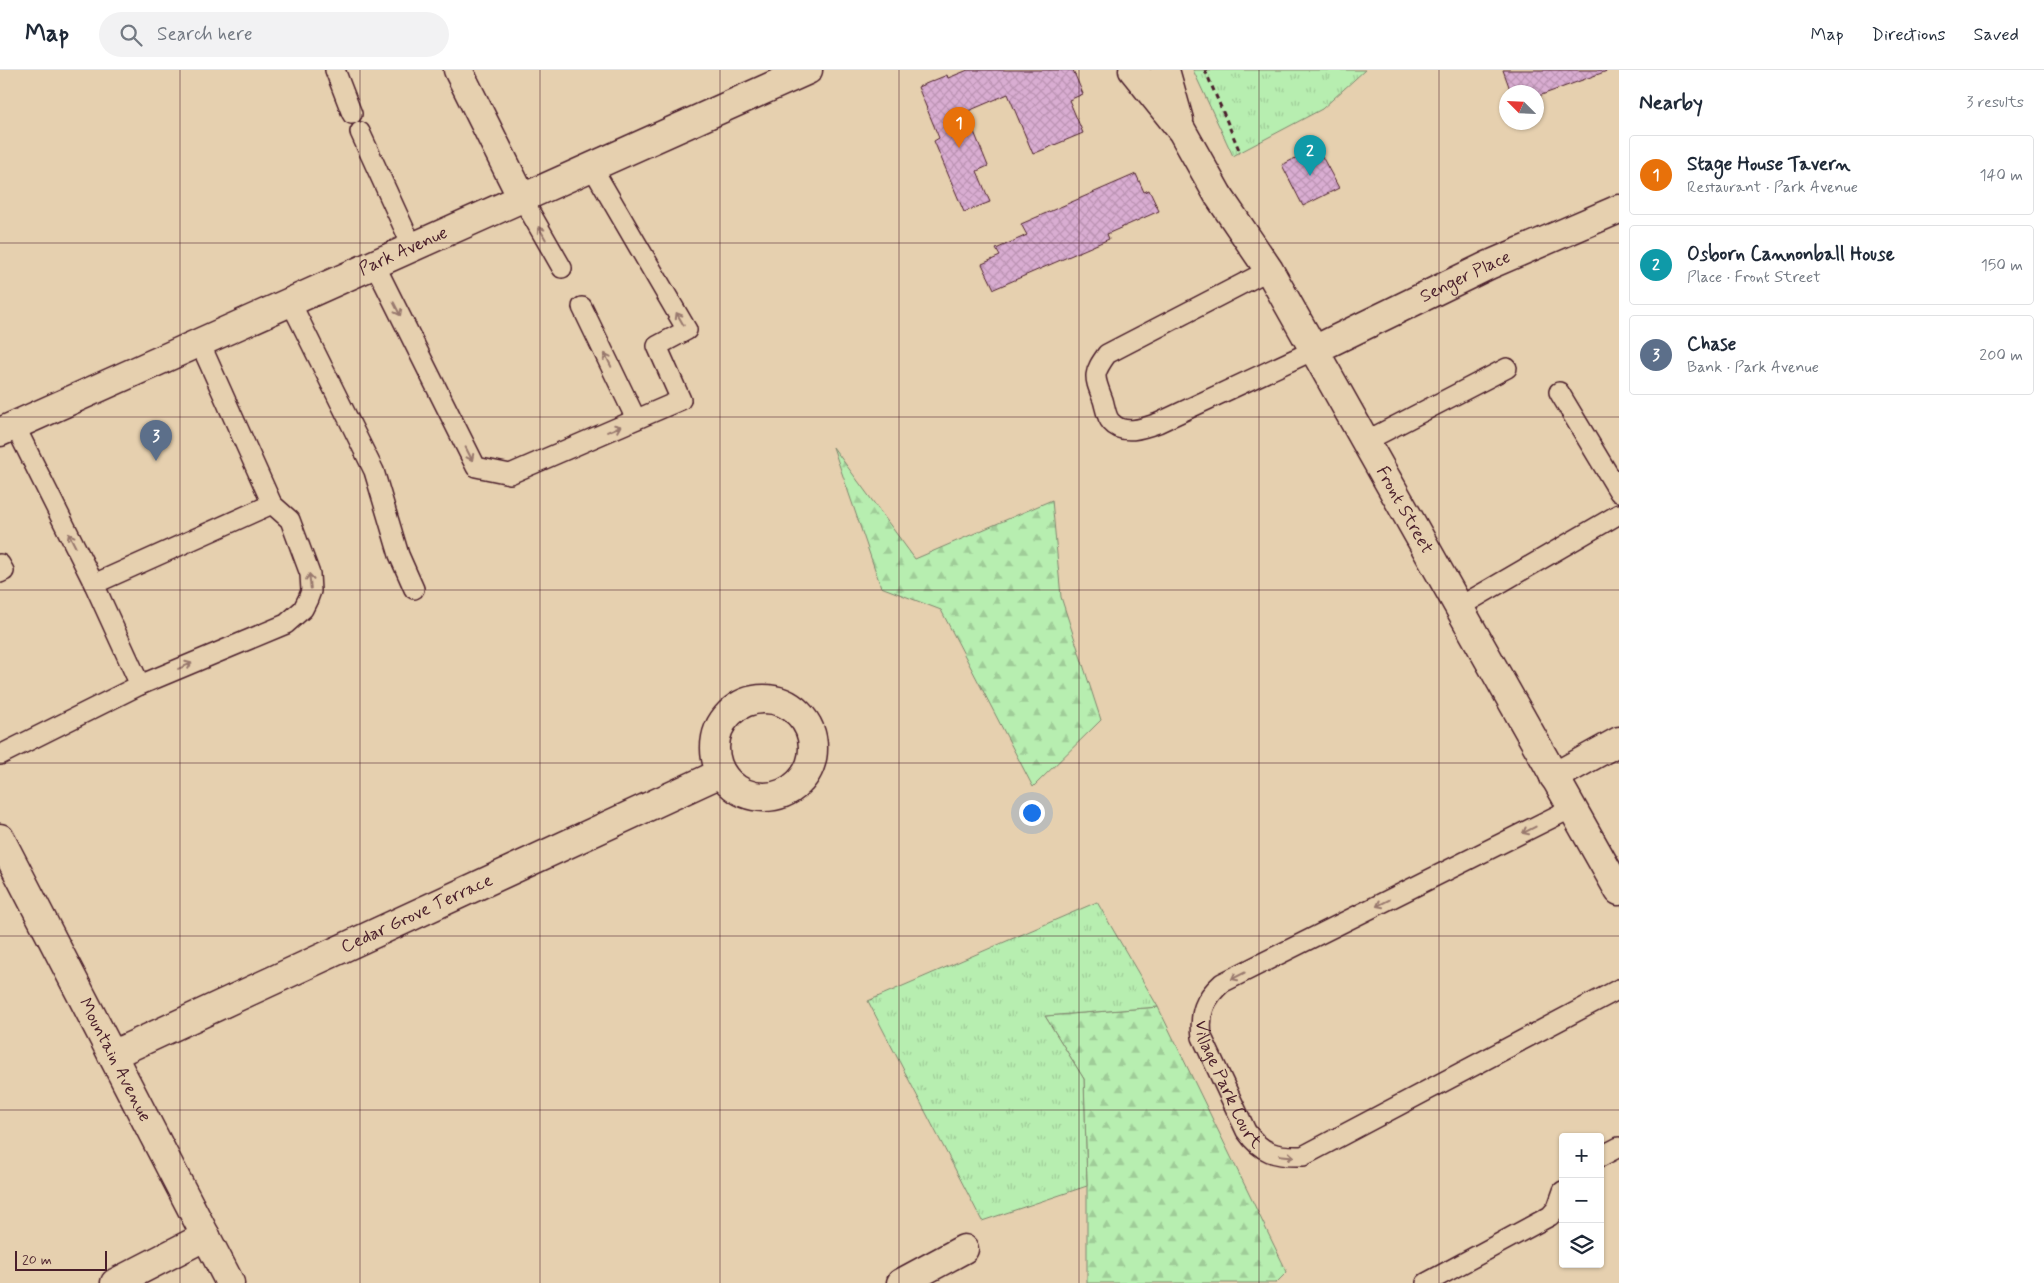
<!DOCTYPE html>
<html lang="en">
<head>
<meta charset="utf-8">
<style>
  body { margin:0; font-family:Mynerve,sans-serif; background:#f2f2f3; color:#1f2937 }
  .controls { position:absolute; right:15px; bottom:15px; display:grid; overflow:hidden; border-radius:5px; box-shadow:0 1px 4px #0004 }
  .controls button { width:45px; height:45px; display:grid; place-items:center; padding:0; border:0; border-bottom:1px solid #e0e1e3; background:#fff; color:#1f2937; font:25px sans-serif }
  .compass { position:absolute; left:1499px; top:15px; width:45px; height:45px; border-radius:50%; background:#fff; box-shadow:0 1px 4px #0004; rotate:294deg }
  .scale { position:absolute; left:15px; bottom:12px; width:92px; box-sizing:border-box; padding-left:5px; border:2px solid #4a1f2b; border-top:0; font-size:14px; line-height:18px; white-space:nowrap; color:#4a1f2b; -webkit-text-stroke:4px #e6d0af; paint-order:stroke }
  .you { position:absolute; left:1031px; top:742px; width:18px; height:18px; margin:-12px; border:4px solid #fff; border-radius:50%; background:#1a73e8; box-shadow:0 0 0 8px #1a73e833 }
  .badge { display:grid; place-items:center; width:32px; height:32px; border-radius:50%; background:#d1495b; color:#fff; font-size:16px; font-weight:700 }
  .pin { position:absolute; translate:-50% -41px; filter:drop-shadow(0 1px 2px #0008) }
  .pin::after { content:''; position:absolute; top:26px; width:18px; height:15px; background:inherit; clip-path:polygon(0 0,100% 0,50% 100%) }
  .list { margin:0; padding:0; list-style:none }
  h2 { display:flex; justify-content:space-between; align-items:center; height:65px; margin:0; padding:0 20px; font-size:21px }
  h2 small { font-size:16px; font-weight:400; color:#747a83 }
  .list li { display:grid; grid-template-columns:32px 1fr auto; gap:15px; align-items:center; box-sizing:border-box; height:80px; margin:0 10px 10px; padding:0 10px; border:1px solid #e0e1e3; border-radius:5px }
  .list b { display:block; font-size:19px; white-space:nowrap }
  .list p { margin:0; font-size:16px; white-space:nowrap; color:#747a83 }
  .list em { font-size:16px; font-style:normal; color:#747a83 }
  .icon { flex:none; width:28px; height:28px; fill:none; stroke:currentColor; stroke-width:2; stroke-linecap:round; stroke-linejoin:round }
  .map { position:relative; flex:none; width:1619px; height:1213px; overflow:hidden }
  header { display:flex; align-items:center; gap:30px; box-sizing:border-box; height:70px; padding:0 25px; background:#fff; border-bottom:1px solid #e0e1e3 }
  header strong { font-size:24px }
  nav { display:flex; gap:28px; margin-inline-start:auto; font-size:18px }
  .search { width:350px; height:45px; background:#f2f2f3; display:flex; align-items:center; gap:12px; box-sizing:border-box; padding:0 18px; border-radius:28px; color:#747a83; font-size:19px }
  main { display:flex }
  aside { flex:1; background:#fff }
  .map>svg:first-child { display:block }
  .forest { fill:url(#forest-firs); stroke:#80866e }
  .park { fill:url(#park-tufts); stroke:#80866e }
  .building { fill:url(#building-cross-hatch); stroke:#4a1f2b }
  .lines { fill:none; stroke-linecap:round; stroke-linejoin:round }
  .lane-casing { stroke:#4a1f2b; stroke-width:22 }
  .street-casing { stroke:#4a1f2b; stroke-width:31 }
  .secondary-casing { stroke:#4a1f2b; stroke-width:31 }
  .path { stroke:#4a1f2b; stroke-width:3; stroke-dasharray:5 4; stroke-linecap:butt }
  .lane { stroke:#e6d0af; stroke-width:19 }
  .street { stroke:#e6d0af; stroke-width:28 }
  .secondary { stroke:#e6d0af; stroke-width:28 }
  .oneway { stroke:#98786d }
  .grid { fill:none; stroke:#4a1f2b; stroke-width:1; stroke-opacity:0.55 }
  .labels { text-anchor:middle; dominant-baseline:central; stroke-width:4; stroke-linejoin:round; paint-order:stroke }
  .street-label { font-size:18px; fill:#4a1f2b; stroke:#e6d0af }
</style>
</head>
<body>
<header>
<strong>Map</strong>
<div class="search"><svg class="icon" aria-label="search" viewBox="0 0 24 24"><circle cx="10" cy="10" r="6"/><path d="M15 15l6 6"/></svg>Search here</div>
<nav><a>Map</a><a>Directions</a><a>Saved</a></nav>
</header>
<main>
<div class="map">
<svg width="1619" height="1213" viewBox="0 0 1619 1213">
  <defs>
    <pattern id="forest-firs" width="22" height="20" patternUnits="userSpaceOnUse" patternTransform="scale(1.25)"><rect width="22" height="20" fill="#b7eeb0"/><path d="M5 1l3.5 6h-7zM16 11l3.5 6h-7z" fill="#9fcc98"/></pattern>
    <pattern id="park-tufts" width="24" height="20" patternUnits="userSpaceOnUse" patternTransform="scale(1.25)"><rect width="24" height="20" fill="#b7eeb0"/><path d="M3 7l-1-3M5 7V3M7 7l1-3M15 17l-1-3M17 17v-4M19 17l1-3" fill="none" stroke="#9fcc98"/></pattern>
    <pattern id="building-cross-hatch" width="8" height="8" patternUnits="userSpaceOnUse" patternTransform="scale(1.25)"><rect width="8" height="8" fill="#d9add2"/><path d="M0 0l8 8M0 8l8-8" fill="none" stroke="#bc94b4"/></pattern>
  </defs>
  <rect width="100%" height="100%" fill="#e6d0af"/>
  <filter id="ink" filterUnits="userSpaceOnUse"><feTurbulence type="fractalNoise" baseFrequency=".02" numOctaves="2"/><feDisplacementMap in="SourceGraphic" scale="10" xChannelSelector="R" yChannelSelector="G"/><feConvolveMatrix kernelMatrix="1 2 1 2 8 2 1 2 1" color-interpolation-filters="sRGB"/></filter>
  <g filter="url(#ink)">
    <path class="forest" d="M833 377 915 489 1052 430 1061 527 1101 650 1033 717 941 540 881 517Z
      M1158 937 1287 1202 1276 1213H1087V1116L1084 1009 1045 946Z"/>
    <path class="park" d="M1193 0H1365L1322 39 1233 86Z
      M1097 832 1158 937 1045 946 1084 1009 1087 1116 982 1151 868 931Z"/>
    <path class="building" d="M968 0H1073L1083 24 1069 30 1083 63 1033 84 1008 24 966 42 988 96 977 101 990 132 964 142 934 71 939 68 918 17 947 5 948 8Z
      M1503 0H1606L1607 1 1536 27V22H1511Z
      M1317 77 1339 118 1303 136 1282 95Z
      M1136 104 1144 122 1149 120 1159 141 1107 164 1109 169 994 219 982 194 1000 186 996 179 1027 165 1021 154Z"/>
    <g class="lines">
      <g class="lane-casing">
        <g id="lane">
          <path d="M335 0 352 44"/>
          <path d="M360 62 413 178"/>
          <path d="M522 128 562 198"/>
          <path d="M375 195 476 397 510 404 681 330 657 276 687 260 592 97"/>
          <path d="M1269 200 1107 284C1092 305 1094 306 1103 330 1105 336 1106 347 1111 352 1123 366 1144 358 1158 353L1314 280"/>
          <path d="M291 233 374 401 399 485 414 519"/>
          <path d="M582 237 636 349"/>
          <path d="M1559 322 1619 422"/>
          <path d="M15 356 94 514"/>
          <path d="M1366 371 1507 298"/>
          <path d="M0 494 4 501 0 503"/>
          <path d="M1459 537 1619 444"/>
          <path d="M140 615 286 554 303 539 308 529 311 521 310 504 290 450 272 434"/>
          <path d="M0 685 140 615 94 514 272 434 200 273"/>
          <path id="s1" d="M1572 738 1222 913C1204 929 1199 943 1202 967L1246 1061C1261 1083 1276 1087 1303 1086L1619 919"/>
          <path d="M1600 1087 1619 1077"/>
          <path d="M1426 1213 1550 1146 1557 1138 1563 1121"/>
        </g>
      </g>
      <g class="street-casing">
        <g id="street">
          <path d="M458 0 522 128"/>
          <path id="s2" d="M1314 280 1489 195 1619 139"/>
          <circle cx="764" cy="678" r="49"/>
          <path d="M1554 707 1619 671"/>
          <path id="s3" d="M0 768 230 1213"/>
          <path id="s4" d="M112 985 721 703"/>
          <path d="M115 1213 206 1166"/>
          <path d="M901 1213 964 1179"/>
        </g>
      </g>
      <g class="secondary-casing">
        <g id="secondary">
          <path id="s5" d="M1133 0 1182 61 1218 125 1269 200 1619 821"/>
          <path d="M1165 0 1179 50"/>
          <path id="s6" d="M0 362 808 0"/>
        </g>
      </g>
      <path class="path" d="M1205 0 1240 82"/>
      <use href="#lane" class="lane"/>
      <use href="#street" class="street"/>
      <use href="#secondary" class="secondary"/>
    </g>
    <defs><path id="oneway-shaft" d="M-6 0H5M1.5-3L5.5 0L1.5 3" fill="none" stroke-width="1.6" stroke-linecap="round" stroke-linejoin="round" transform="scale(1.25)"/></defs>
    <g class="oneway">
      <use href="#oneway-shaft" transform="translate(542 163) rotate(-120)"/>
      <use href="#oneway-shaft" transform="translate(397 239) rotate(63)"/>
      <use href="#oneway-shaft" transform="translate(680 249) rotate(-120)"/>
      <use href="#oneway-shaft" transform="translate(608 290) rotate(-116)"/>
      <use href="#oneway-shaft" transform="translate(614 359) rotate(-23)"/>
      <use href="#oneway-shaft" transform="translate(469 384) rotate(63)"/>
      <use href="#oneway-shaft" transform="translate(72 470) rotate(-117)"/>
      <use href="#oneway-shaft" transform="translate(310 511) rotate(-96)"/>
      <use href="#oneway-shaft" transform="translate(185 596) rotate(-23)"/>
      <use href="#oneway-shaft" transform="translate(1529 760) rotate(153)"/>
      <use href="#oneway-shaft" transform="translate(1383 833) rotate(153)"/>
      <use href="#oneway-shaft" transform="translate(1238 906) rotate(153)"/>
      <use href="#oneway-shaft" transform="translate(1287 1086) rotate(5)"/>
    </g>
  </g>
  <path class="grid" d="M180 0V1213M360 0V1213M540 0V1213M720 0V1213M899 0V1213M1079 0V1213M1259 0V1213M1439 0V1213M0 173H1619M0 347H1619M0 520H1619M0 693H1619M0 866H1619M0 1040H1619"/>
  <g class="labels">
    <g class="street-label">
      <text stroke="none"><textPath href="#s6" startOffset="442">Park Avenue</textPath></text>
      <text stroke="none"><textPath href="#s2" startOffset="168">Senger Place</textPath></text>
      <text stroke="none"><textPath href="#s5" startOffset="518">Front Street</textPath></text>
      <text stroke="none"><textPath href="#s4" startOffset="336">Cedar Grove Terrace</textPath></text>
      <text stroke="none"><textPath href="#s3" startOffset="250">Mountain Avenue</textPath></text>
      <text stroke="none"><textPath href="#s1" startOffset="505">Village Park Court</textPath></text>
    </g>
  </g>
</svg>
<div class="controls">
<button>+</button>
<button>−</button>
<button><svg class="icon" aria-label="layers" viewBox="0 0 24 24"><path d="M12 4l9 5-9 5-9-5zM3 14l9 5 9-5"/></svg></button>
</div>
<svg class="compass" viewBox="-18 -18 36 36"><path d="M0-13l5 13h-10z" fill="#e53935"/><path d="M0 13l5-13h-10z" fill="#747a83"/></svg>
<div class="scale">20 m</div>
<div class="you"></div>
<div class="pin badge" style="left:959px;top:78px;background:#e8710a">1</div>
<div class="pin badge" style="left:1310px;top:106px;background:#0f9aa8">2</div>
<div class="pin badge" style="left:156px;top:391px;background:#5c6f8a">3</div>
</div>
<aside>
<h2>Nearby<small>3 results</small></h2>
<ul class="list">
<li><span class="badge" style="background:#e8710a">1</span><div><b>Stage House Tavern</b><p>Restaurant · Park Avenue</p></div><em>140 m</em></li>
<li><span class="badge" style="background:#0f9aa8">2</span><div><b>Osborn Cannonball House</b><p>Place · Front Street</p></div><em>150 m</em></li>
<li><span class="badge" style="background:#5c6f8a">3</span><div><b>Chase</b><p>Bank · Park Avenue</p></div><em>200 m</em></li>
</ul>
</aside>
</main>
</body>
</html>
